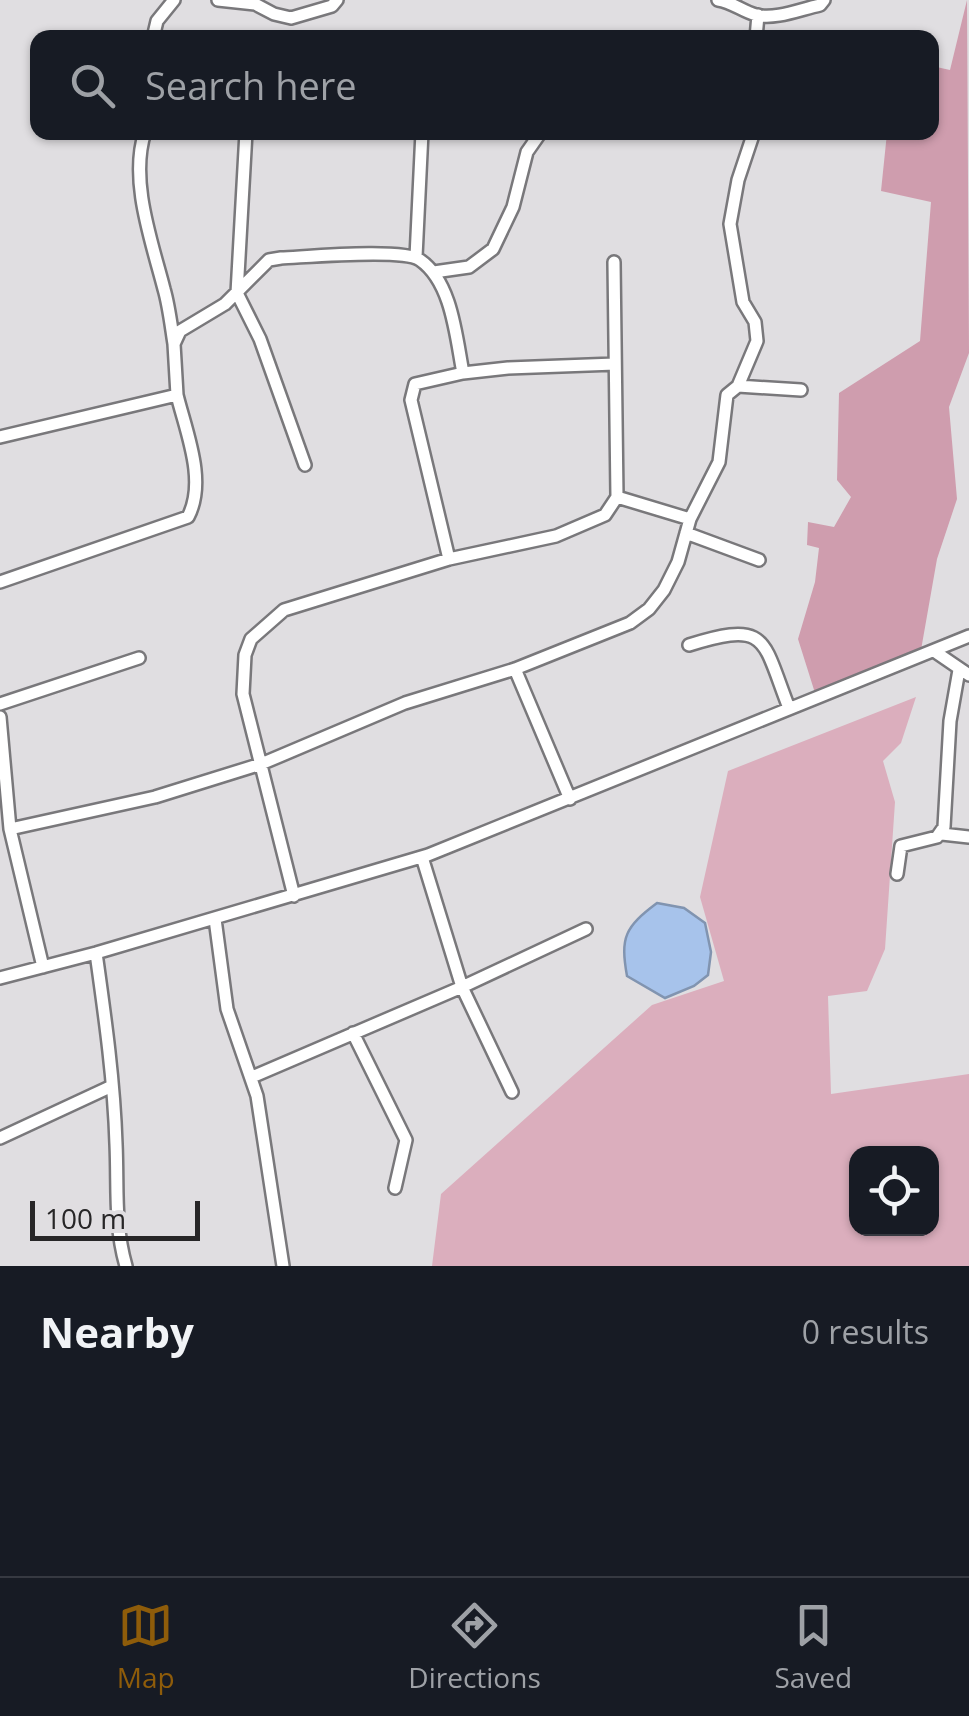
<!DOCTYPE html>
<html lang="en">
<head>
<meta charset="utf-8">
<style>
  body { margin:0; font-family:"Open Sans",sans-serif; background:#242831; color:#f1f3f6 }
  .controls { position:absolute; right:30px; bottom:30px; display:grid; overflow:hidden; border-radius:20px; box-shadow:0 2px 8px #0004 }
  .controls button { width:90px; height:90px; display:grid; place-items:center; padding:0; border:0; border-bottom:2px solid #363941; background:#171b24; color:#f1f3f6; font:50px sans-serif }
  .scale { position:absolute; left:30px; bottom:25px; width:170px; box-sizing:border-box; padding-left:10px; border:5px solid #272627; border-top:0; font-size:28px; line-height:35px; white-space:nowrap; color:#272627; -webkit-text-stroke:8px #e0dee1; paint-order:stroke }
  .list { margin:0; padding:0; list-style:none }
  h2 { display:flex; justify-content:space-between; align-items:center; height:130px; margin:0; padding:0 40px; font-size:42px }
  h2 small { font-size:32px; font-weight:400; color:#9ea1a6 }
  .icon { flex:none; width:55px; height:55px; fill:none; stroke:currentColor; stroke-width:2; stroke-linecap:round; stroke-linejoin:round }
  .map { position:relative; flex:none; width:969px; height:1266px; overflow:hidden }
  .search { position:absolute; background:#171b24; box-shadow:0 2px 8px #0004; left:30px; right:30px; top:30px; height:110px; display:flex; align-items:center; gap:25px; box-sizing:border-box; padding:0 35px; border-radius:20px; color:#9ea1a6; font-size:38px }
  .sheet { height:310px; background:#171b24 }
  nav { display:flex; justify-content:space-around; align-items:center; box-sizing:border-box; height:140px; border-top:2px solid #363941; background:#171b24; font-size:28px; color:#9ea1a6 }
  nav a { display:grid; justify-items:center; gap:5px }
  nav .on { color:#8e5c0a }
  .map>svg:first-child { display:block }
  .green { fill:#dbaebd; fill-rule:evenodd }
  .forest { fill:#cf9dae }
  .water { fill:#a7c3eb; stroke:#8194b0; stroke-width:2.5 }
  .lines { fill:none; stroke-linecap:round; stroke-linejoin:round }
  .minor-casing { stroke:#79787b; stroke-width:16 }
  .minor { stroke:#fff; stroke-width:11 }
</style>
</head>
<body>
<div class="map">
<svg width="969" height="1266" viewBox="0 0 969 1266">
  <rect width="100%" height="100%" fill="#e0dee1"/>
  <path class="green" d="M916 697 901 743 883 761 895 802 885 949 867 991 828 996 831 1094 969 1074V1266H432L441 1194 652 1005 724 981 700 897 728 771ZM856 1154H932V1228H856Z"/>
  <path class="forest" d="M967 0 969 353 949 407 957 499 937 559 921 650 815 693 798 639 815 582 819 548 807 545 808 522 834 527 851 497 837 480 839 393 920 341 931 202 881 191 887 133 932 132V66L950 70Z"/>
  <path class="water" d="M657 903 684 908 705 923 711 952 708 975 694 986 665 998 627 976C620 937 625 927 657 903Z"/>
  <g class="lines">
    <g class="minor-casing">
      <path id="minor" d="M218 0 255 4 274 14 291 18 332 6 337 0
        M718 0C732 2 742 11 756 15 775 20 801 9 820 5L824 0
        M153 38 157 21 174 0
        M756 38 758 15
        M145 132C129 180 152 242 164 289 169 306 171 325 174 344
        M246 132 237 293 260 339 305 465
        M416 257 422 132
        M434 272 469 267 493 249 513 207 527 152 541 132
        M738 386 757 341 755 322 743 302 730 224 738 180 754 132
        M0 437 177 395 174 344 180 331 225 304 269 260 281 258C306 257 403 248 420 260 452 282 456 337 463 373L508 368 615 364
        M617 497 690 519
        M686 533 759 560
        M449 559 411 400 415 384 463 373
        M0 582 188 517C207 481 186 432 177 395
        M689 645C769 620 762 639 789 708
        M934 651 969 675
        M515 669 570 799
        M0 704 139 658
        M0 717 10 829 43 967
        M10 829 155 797 261 764 405 703 515 669 630 623 649 609 664 590 678 562 690 519 719 462 727 395 738 386 801 390
        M942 834 969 837
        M422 857 462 987 512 1092
        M897 874 901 846 937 837 944 827 950 721 959 670
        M294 896 243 694 245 655 251 639 284 610 449 559 556 536 605 515 617 497 614 262
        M215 919 227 1009 257 1096 283 1266
        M96 953C105 1017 114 1080 116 1144 118 1187 114 1225 126 1266
        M0 978 96 953 428 855 969 636
        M353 1033 406 1140 395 1188
        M252 1077 462 987 586 929
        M0 1138 112 1086"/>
    </g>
    <use href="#minor" class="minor"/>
  </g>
</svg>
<div class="controls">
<button><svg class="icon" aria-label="locate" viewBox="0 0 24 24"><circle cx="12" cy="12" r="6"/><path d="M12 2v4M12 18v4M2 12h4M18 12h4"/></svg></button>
</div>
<div class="scale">100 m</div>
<div class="search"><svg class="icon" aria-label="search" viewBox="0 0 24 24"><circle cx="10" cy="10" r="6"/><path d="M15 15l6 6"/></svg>Search here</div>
</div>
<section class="sheet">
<h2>Nearby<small>0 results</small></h2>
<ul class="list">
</ul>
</section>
<nav>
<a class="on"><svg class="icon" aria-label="map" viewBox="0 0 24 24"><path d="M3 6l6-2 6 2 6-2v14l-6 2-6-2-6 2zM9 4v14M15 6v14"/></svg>Map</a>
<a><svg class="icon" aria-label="directions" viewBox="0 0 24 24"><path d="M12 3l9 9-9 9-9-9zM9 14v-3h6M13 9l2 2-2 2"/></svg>Directions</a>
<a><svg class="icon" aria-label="saved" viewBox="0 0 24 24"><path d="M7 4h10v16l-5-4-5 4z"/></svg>Saved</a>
</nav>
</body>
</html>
